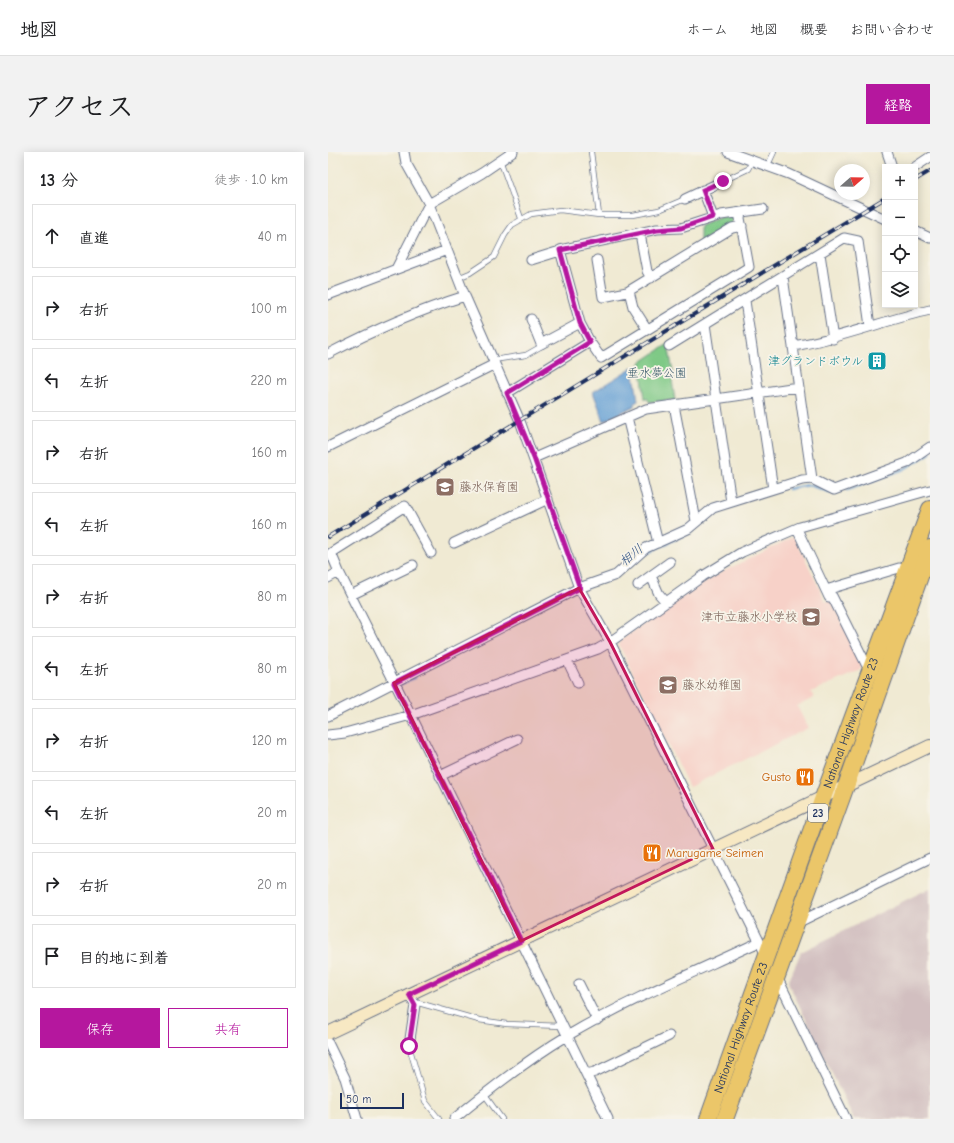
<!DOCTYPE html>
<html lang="ja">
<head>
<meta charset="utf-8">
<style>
  body { margin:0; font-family:"Comic Neue","Klee One",sans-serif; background:#f2f2f2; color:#202124 }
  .controls { position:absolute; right:12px; top:12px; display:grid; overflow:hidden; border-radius:0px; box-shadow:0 2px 10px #0003 }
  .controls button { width:36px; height:36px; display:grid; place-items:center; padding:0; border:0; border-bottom:1px solid #e0e0e0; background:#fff; color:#202124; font:20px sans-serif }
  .compass { position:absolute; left:506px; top:12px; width:36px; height:36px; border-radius:50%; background:#fff; box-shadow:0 2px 10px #0003; rotate:70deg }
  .scale { position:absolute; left:12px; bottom:10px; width:64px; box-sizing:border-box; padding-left:4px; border:2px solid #1b2f5e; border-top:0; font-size:11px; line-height:14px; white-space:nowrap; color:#1b2f5e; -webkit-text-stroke:3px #f7f3e8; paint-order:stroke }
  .stop { position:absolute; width:12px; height:12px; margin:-9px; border:3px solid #b5179e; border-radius:50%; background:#fff }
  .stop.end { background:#b5179e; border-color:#fff; box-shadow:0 1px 4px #0008 }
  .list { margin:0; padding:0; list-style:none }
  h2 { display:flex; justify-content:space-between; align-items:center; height:52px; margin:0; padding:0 16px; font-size:17px }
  h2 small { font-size:13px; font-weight:400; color:#757577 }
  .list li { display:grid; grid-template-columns:26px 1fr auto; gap:12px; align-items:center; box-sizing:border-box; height:64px; margin:0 8px 8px; padding:0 8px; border:1px solid #e0e0e0; border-radius:0px }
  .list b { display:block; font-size:15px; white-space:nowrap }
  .list em { font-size:13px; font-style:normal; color:#757577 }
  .actions { display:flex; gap:8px; padding:12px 16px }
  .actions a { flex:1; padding:9px 0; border:1px solid #b5179e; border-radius:0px; text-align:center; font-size:14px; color:#b5179e }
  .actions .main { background:#b5179e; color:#fff }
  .icon { flex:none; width:22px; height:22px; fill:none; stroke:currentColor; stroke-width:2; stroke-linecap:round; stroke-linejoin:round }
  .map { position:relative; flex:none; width:602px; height:967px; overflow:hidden; border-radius:0px }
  header { display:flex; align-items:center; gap:24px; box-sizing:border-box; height:56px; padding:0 20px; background:#fff; border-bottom:1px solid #e0e0e0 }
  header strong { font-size:19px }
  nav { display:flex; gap:22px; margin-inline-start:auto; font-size:14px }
  .intro { display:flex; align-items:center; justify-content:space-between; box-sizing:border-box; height:96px; padding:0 24px }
  h1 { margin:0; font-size:28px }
  .button { padding:10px 18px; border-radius:0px; background:#b5179e; color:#fff; font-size:14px; font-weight:700 }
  main { display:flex; gap:24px; padding:0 24px }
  aside { flex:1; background:#fff; border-radius:0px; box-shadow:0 2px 10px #0003 }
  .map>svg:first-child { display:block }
  .built { fill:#f7d1c8 }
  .industrial { fill:#d2bfc0 }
  .green { fill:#7fc986; stroke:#4d7c72 }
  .water { fill:#649fd4; stroke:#406799 }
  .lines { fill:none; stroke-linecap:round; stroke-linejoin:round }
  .stream { stroke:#649fd4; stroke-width:2.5 }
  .lane-casing { stroke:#667087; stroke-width:6 }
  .street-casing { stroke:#667087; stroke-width:11 }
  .secondary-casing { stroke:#667087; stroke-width:14 }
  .highway-casing { stroke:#667087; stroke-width:18 }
  .lane { stroke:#fff; stroke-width:4.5 }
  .street { stroke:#fff; stroke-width:9 }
  .secondary { stroke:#f7e8c3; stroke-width:12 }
  .highway { stroke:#ebc669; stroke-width:16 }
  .rail-casing { stroke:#1b2f5e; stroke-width:4 }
  .rail { stroke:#f7f3e8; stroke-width:2.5; stroke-dasharray:8; stroke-linecap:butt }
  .route { stroke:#b5179e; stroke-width:5 }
  .marked { fill:#c2185b; fill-opacity:0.2; stroke:#c2185b; stroke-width:3; stroke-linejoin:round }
  .labels { text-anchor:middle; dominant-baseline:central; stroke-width:3.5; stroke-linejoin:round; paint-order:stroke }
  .shield { fill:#f7f3e8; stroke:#5d6a87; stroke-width:1 }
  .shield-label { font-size:11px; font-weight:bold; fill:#1b2f5e }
  .culture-label { font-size:12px; fill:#0d838f; stroke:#f7f3e8; text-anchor:end }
  .park-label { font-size:12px; fill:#345668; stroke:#f7f3e8 }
  .education-label { font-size:12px; fill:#785e54; stroke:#f7f3e8; text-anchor:start }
  .street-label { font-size:12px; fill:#1b2f5e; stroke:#f7f3e8 }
  .food-label { font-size:12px; fill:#c56008; stroke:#f7f3e8; text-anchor:end }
  .water-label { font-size:13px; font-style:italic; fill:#355687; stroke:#f7f3e8 }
</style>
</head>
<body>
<header>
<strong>地図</strong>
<nav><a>ホーム</a><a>地図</a><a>概要</a><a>お問い合わせ</a></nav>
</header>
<div class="intro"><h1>アクセス</h1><a class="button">経路</a></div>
<main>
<aside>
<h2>13 分<small>徒歩 · 1.0 km</small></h2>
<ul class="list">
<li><svg class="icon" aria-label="ahead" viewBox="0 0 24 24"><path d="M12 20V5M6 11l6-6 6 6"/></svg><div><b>直進</b></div><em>40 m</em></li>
<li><svg class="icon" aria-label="right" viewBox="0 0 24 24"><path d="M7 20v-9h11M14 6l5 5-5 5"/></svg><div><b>右折</b></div><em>100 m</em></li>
<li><svg class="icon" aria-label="left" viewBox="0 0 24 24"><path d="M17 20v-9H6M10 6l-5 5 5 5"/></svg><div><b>左折</b></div><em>220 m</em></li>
<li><svg class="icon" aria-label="right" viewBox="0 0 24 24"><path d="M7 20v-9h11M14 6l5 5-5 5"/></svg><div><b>右折</b></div><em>160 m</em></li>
<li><svg class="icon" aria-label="left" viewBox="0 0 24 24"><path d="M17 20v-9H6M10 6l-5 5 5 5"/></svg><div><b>左折</b></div><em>160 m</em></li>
<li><svg class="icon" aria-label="right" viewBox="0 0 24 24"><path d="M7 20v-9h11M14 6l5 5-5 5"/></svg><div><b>右折</b></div><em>80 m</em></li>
<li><svg class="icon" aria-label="left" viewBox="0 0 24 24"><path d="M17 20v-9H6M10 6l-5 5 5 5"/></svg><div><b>左折</b></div><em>80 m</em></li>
<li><svg class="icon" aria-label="right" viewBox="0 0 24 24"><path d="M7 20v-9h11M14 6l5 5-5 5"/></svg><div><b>右折</b></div><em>120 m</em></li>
<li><svg class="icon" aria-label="left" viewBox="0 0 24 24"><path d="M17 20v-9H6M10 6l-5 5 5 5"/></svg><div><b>左折</b></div><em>20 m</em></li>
<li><svg class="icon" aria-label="right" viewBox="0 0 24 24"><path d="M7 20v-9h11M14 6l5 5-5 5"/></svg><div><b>右折</b></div><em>20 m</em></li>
<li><svg class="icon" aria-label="arrive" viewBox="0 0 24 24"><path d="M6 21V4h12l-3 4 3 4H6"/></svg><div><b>目的地に到着</b></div></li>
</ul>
<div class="actions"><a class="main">保存</a><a>共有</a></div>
</aside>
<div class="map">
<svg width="602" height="967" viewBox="0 0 602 967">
  <rect width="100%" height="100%" fill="#f7f3e8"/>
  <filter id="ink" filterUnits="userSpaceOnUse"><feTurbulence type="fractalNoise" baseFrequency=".025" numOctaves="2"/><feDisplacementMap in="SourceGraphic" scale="8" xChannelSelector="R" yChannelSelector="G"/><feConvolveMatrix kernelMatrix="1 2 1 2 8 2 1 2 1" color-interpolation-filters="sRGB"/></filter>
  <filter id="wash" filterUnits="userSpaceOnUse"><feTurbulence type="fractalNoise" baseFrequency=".012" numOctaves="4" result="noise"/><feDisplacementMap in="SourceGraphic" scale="16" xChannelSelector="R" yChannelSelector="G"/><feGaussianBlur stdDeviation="0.9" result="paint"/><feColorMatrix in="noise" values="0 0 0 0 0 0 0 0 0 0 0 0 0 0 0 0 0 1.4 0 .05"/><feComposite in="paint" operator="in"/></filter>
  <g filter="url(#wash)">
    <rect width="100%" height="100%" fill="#f0ead3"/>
    <path class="built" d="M465 385 467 386 498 450 503 447 535 514 533 518 483 540 486 546 469 554 480 576 361 635 291 493 293 488 329 461 390 422Z"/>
    <path class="industrial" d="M602 736V967H526L460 830 473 800Z"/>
    <path class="green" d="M393 65H408L405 67 403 73 391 78 375 89 372 88V74Z
      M340 192 346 226 344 228 347 248 321 250 320 247H317L312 211Z"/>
    <path class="water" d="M305 215 310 249 306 251V254L276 269 265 240Z"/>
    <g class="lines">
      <path class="stream" d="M460 337 481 333 505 341
        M519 338 576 317 602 301
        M318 401 360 381
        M70 533 87 525"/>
    </g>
  </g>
  <g filter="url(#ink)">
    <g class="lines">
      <g class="lane-casing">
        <path id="lane" d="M263 0 271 63
          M172 8 193 66
          M439 15 446 0
          M395 29 420 17 424 9
          M130 126 142 121 166 105 177 83 184 73 203 62 232 58 271 63H305L331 58 357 47
          M165 208 198 203 212 195 213 192
          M87 850 151 868 179 872 234 874
          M81 894 97 949 111 967
          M156 942 174 967"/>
      </g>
      <g class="street-casing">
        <path id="street" d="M76 0 78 11 101 52 137 144 192 269 251 436 282 490 439 805
          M400 0 461 22 557 67
          M559 0 564 15
          M587 15 602 5
          M375 38 385 65
          M357 47 395 29
          M587 79 602 86
          M312 82 319 119 323 126
          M492 102 505 187
          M203 108 232 99
          M269 108 275 145 299 140 404 76 414 74
          M68 117 101 52 154 21 185 0
          M455 125 484 327
          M301 139 305 155 319 177
          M0 143 119 98
          M417 149 445 337
          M203 167 213 192 252 171
          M377 172 403 350
          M262 190 273 206 421 115 412 66 413 60
          M341 194 516 86 530 89 542 174
          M465 194C512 187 556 168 602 158
          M0 202C44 179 89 159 137 144
          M179 241 262 190 252 171 232 98 329 77 353 76 393 63 435 57
          M346 253 368 369
          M299 265 330 391
          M0 295 167 212
          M206 306 318 257 470 235
          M469 377 501 445 504 444 538 512
          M126 391 220 347
          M103 401 77 354 3 401 11 420 83 563 280 967
          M323 424 331 442 338 450
          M0 426 11 420
          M310 433 342 410
          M498 438 571 416 580 418
          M23 443 85 413
          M239 508 250 531
          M0 564 251 436 288 423 318 396 360 377 385 356 474 328 484 327 506 338 579 311 602 295
          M0 583 17 581 83 563 270 497 282 490 375 424 414 400 472 375 602 338
          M112 624 189 587
          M469 771 602 706
          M449 825 518 967
          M251 832 269 868
          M81 842 87 853 81 894
          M0 891 17 926 29 967
          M258 922 267 920 341 884
          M126 967C162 937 199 908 239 884 300 848 367 820 431 790"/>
      </g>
      <g class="secondary-casing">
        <path id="secondary" d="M0 881 602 594"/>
      </g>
      <g class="highway-casing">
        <g id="highway">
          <path id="s1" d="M380 967 496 643 602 357"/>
          <path d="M397 967 518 634 602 396"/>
        </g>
      </g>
      <use href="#lane" class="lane"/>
      <use href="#street" class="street"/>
      <use href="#secondary" class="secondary"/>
      <use href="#highway" class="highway"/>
      <g class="rail-casing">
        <path id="rail" d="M587 28 602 19
          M0 385 557 46"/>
      </g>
      <use href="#rail" class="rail"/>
    </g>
  </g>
  <g class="lines" filter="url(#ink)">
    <path class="route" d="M81 894 87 853 81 842 193 789 66 531 252 436 206 306 179 241 262 190 252 171 232 98 329 78 353 76 385 65 375 38 395 29"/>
  </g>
  <path class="marked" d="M251 436 282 490 385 697 193 789 66 531Z"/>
  <defs>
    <g id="building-square" transform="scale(1)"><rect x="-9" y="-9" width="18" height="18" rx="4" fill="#0f9aa8" stroke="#f7f3e8"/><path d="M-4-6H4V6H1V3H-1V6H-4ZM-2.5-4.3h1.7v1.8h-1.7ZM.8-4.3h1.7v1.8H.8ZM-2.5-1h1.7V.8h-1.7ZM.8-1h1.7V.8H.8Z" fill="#fff"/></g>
    <g id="school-square" transform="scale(1)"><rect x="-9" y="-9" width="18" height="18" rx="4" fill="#8d6e63" stroke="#f7f3e8"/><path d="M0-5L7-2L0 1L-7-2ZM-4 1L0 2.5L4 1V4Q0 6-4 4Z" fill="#fff"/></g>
    <g id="restaurant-square" transform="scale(1)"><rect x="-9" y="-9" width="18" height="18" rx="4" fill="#e8710a" stroke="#f7f3e8"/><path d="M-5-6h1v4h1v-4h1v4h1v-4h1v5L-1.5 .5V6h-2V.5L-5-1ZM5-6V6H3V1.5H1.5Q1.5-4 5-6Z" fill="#fff"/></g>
  </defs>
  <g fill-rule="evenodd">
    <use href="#building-square" x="549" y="209"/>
    <use href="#school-square" x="117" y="335"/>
    <use href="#school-square" x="483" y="465"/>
    <use href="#school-square" x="340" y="533"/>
    <use href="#restaurant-square" x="477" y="625"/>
    <use href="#restaurant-square" x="324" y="701"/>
  </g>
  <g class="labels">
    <rect class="shield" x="480" y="652" width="20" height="18" rx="3"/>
    <g class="shield-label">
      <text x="490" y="661">23</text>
    </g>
    <g class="culture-label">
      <text x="535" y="209">津グランドボウル</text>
    </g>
    <g class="park-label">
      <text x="329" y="221">垂水夢公園</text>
    </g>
    <g class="education-label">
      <text x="131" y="335">藤水保育園</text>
      <text x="469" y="465" text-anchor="end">津市立藤水小学校</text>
      <text x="354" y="533">藤水幼稚園</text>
    </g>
    <g class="street-label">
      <text stroke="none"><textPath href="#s1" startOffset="421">National Highway Route 23</textPath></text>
      <text stroke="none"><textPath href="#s1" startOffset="97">National Highway Route 23</textPath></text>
    </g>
    <g class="food-label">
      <text x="463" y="625">Gusto</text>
      <text x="338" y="701" text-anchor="start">Marugame Seimen</text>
    </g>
    <g class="water-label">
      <text transform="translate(303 403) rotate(-39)">相川</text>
    </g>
  </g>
</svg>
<div class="controls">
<button>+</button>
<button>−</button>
<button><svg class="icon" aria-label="locate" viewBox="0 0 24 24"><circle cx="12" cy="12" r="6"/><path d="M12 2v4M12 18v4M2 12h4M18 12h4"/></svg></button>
<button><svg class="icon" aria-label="layers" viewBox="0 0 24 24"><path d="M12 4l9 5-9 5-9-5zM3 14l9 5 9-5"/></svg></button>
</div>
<svg class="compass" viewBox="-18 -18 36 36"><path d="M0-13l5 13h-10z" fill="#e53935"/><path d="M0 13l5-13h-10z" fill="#757577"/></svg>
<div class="scale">50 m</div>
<div class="stop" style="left:81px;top:894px"></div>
<div class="stop end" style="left:395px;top:29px"></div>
</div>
</main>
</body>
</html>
